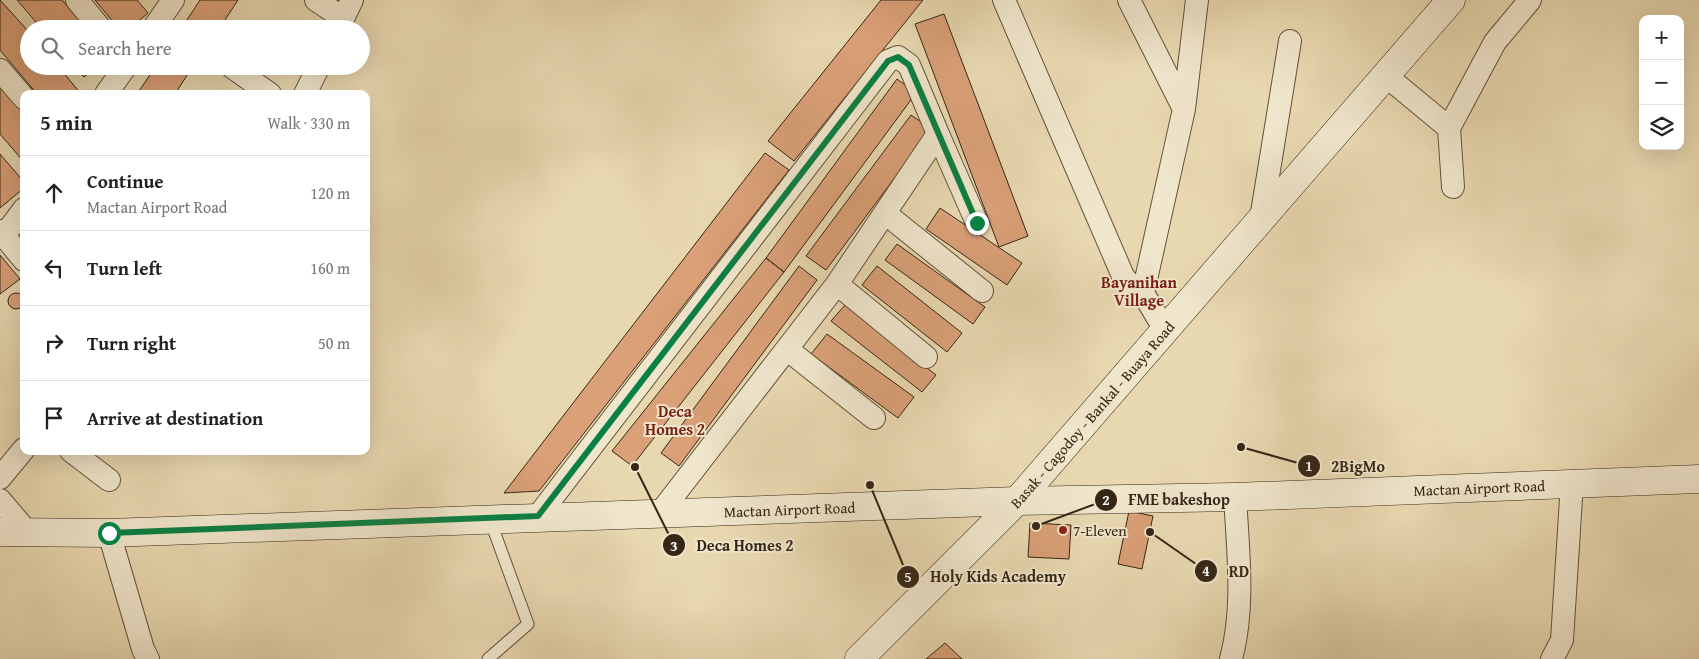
<!DOCTYPE html>
<html lang="en">
<head>
<meta charset="utf-8">
<style>
  body { margin:0; font-family:"Gentium Book Plus",serif; background:#f6f6f6; color:#222 }
  .controls { position:absolute; right:15px; top:15px; display:grid; overflow:hidden; border-radius:10px; box-shadow:0 5px 20px #0002 }
  .controls button { width:45px; height:45px; display:grid; place-items:center; padding:0; border:0; border-bottom:1px solid #e0e0e0; background:#fff; color:#222; font:25px sans-serif }
  .stop { position:absolute; width:15px; height:15px; margin:-11px; border:4px solid #0b8043; border-radius:50%; background:#fff }
  .stop.end { background:#0b8043; border-color:#fff; box-shadow:0 1px 5px #0008 }
  .list { margin:0; padding:0; list-style:none }
  h2 { display:flex; justify-content:space-between; align-items:center; height:65px; margin:0; padding:0 20px; font-size:21px }
  h2 small { font-size:16px; font-weight:400; color:#767676 }
  .list li { display:grid; grid-template-columns:32px 1fr auto; gap:15px; align-items:center; box-sizing:border-box; height:75px; padding:0 20px; border-top:1px solid #e0e0e0 }
  .list b { display:block; font-size:19px; white-space:nowrap }
  .list p { margin:0; font-size:16px; white-space:nowrap; color:#767676 }
  .list em { font-size:16px; font-style:normal; color:#767676 }
  .icon { flex:none; width:28px; height:28px; fill:none; stroke:currentColor; stroke-width:2; stroke-linecap:round; stroke-linejoin:round }
  .map { position:relative; flex:none; width:1699px; height:659px; overflow:hidden }
  .search { position:absolute; background:#fff; box-shadow:0 5px 20px #0002; left:20px; top:20px; width:350px; height:55px; display:flex; align-items:center; gap:12px; box-sizing:border-box; padding:0 18px; border-radius:28px; color:#767676; font-size:19px }
  .panel { position:absolute; background:#fff; box-shadow:0 5px 20px #0002; left:20px; top:90px; width:350px; height:365px; border-radius:10px }
  .map>svg:first-child { display:block }
  .building { fill:#daa078; stroke:#352616 }
  .lines { fill:none; stroke-linecap:round; stroke-linejoin:round }
  .lane-casing { stroke:#62523c; stroke-width:13 }
  .street-casing { stroke:#62523c; stroke-width:24 }
  .secondary-casing { stroke:#352616; stroke-width:29 }
  .lane { stroke:#f0e6cc; stroke-width:11 }
  .street { stroke:#f0e6cc; stroke-width:22 }
  .secondary { stroke:#f0e6cc; stroke-width:28 }
  .route { stroke:#0b8043; stroke-width:6 }
  .poi-dot { fill:#8f2418; stroke:#f0e6cc; stroke-width:2 }
  .labels { text-anchor:middle; dominant-baseline:central; stroke-width:4; stroke-linejoin:round; paint-order:stroke }
  .street-label { font-size:15px; fill:#352616; stroke:#f0e6cc }
  .poi-label { font-size:15px; fill:#352616; stroke:#f0e6cc; text-anchor:start }
  .neighbourhood-label { font-size:16px; font-weight:bold; fill:#7a1f14; stroke:#f0e6cc }
  .leader { fill:none; stroke:#352616; stroke-width:2 }
  .callout-dot { fill:#352616; stroke:#f0e6cc; stroke-width:2 }
  .mark-label { font-size:15px; text-anchor:middle; font-weight:bold; fill:#fff }
  .callout-label { font-size:16px; text-anchor:middle; font-weight:bold; fill:#352616; stroke:#f0e6cc; stroke-width:4; stroke-linejoin:round; paint-order:stroke }
</style>
</head>
<body>
<div class="map">
<svg width="1699" height="659" viewBox="0 0 1699 659">
  <rect width="100%" height="100%" fill="#e8d8b0"/>
  <filter id="stains"><feTurbulence type="fractalNoise" baseFrequency=".004" numOctaves="4"/><feColorMatrix values="0 0 0 0 .2 0 0 0 0 .09 0 0 0 0 .02 0 0 0 .5 -.17"/></filter>
  <radialGradient id="worn" r=".72"><stop offset=".6" stop-color="#630" stop-opacity="0"/><stop offset="1" stop-color="#630" stop-opacity=".3"/></radialGradient>
  <path class="building" d="M0 0 29 32V66H58L81 94H37L0 50Z
    M17 0H62L87 29H42Z
    M95 0H137L148 13 129 29H119Z
    M200 0H238L219 29H181Z
    M881 0H923L794 161 768 141Z
    M944 14 1028 236 999 247 915 24Z
    M74 66H97L84 77Z
    M156 66H193L175 94H137Z
    M897 79 916 93 784 272 766 258Z
    M0 86 24 114V162L0 134Z
    M911 115 931 129 826 270 806 256Z
    M765 153 789 170 539 491 504 493Z
    M0 154 24 182V188L0 208Z
    M940 208 1022 263 1007 285 926 229Z
    M897 244 985 307 973 324 885 260Z
    M0 255 20 279 0 294Z
    M766 258 784 272 632 466 612 451Z
    M799 266 817 280 679 466 661 453Z
    M877 266 962 333 947 352 862 285Z
    M8 301a8 8 0 1 1 16 0a8 8 0 1 1-16 0Z
    M846 304 936 375 922 392 831 321Z
    M827 334 914 397 898 418 811 354Z
    M1129 511 1153 516 1142 569 1118 564Z
    M1030 523 1071 525 1069 559 1028 557Z
    M945 643 962 659H926Z"/>
  <g class="lines">
    <g class="lane-casing">
      <path id="lane" d="M488 659 528 624 490 520"/>
    </g>
    <g class="street-casing">
      <path id="street" d="M77 0 101 29
        M316 0 343 18
        M1004 0 1123 276 1131 286 1143 293
        M1129 0 1184 109
        M153 29 173 0
        M338 29 352 0
        M232 67 270 94
        M0 70 24 98
        M1385 75 1449 128 1453 187
        M106 94 126 66
        M305 94 319 66
        M1449 128 1495 42 1530 0
        M938 134 977 223
        M886 214 982 291
        M1261 219 1290 41
        M0 231 24 260
        M4 236 24 209
        M837 284 926 357
        M1165 330 1143 293 1184 109 1197 0
        M788 350 874 418
        M71 451 109 480
        M0 478 24 449
        M0 500 28 533
        M538 516 888 61 898 57 909 65 938 134 837 284 660 513
        M109 533 143 649 148 659
        M1231 659C1245 608 1238 550 1235 497
        M1552 659 1562 640 1572 483"/>
    </g>
    <g class="secondary-casing">
      <g id="secondary">
        <path id="s1" d="M0 532 109 533 1017 501 1235 497 1699 479"/>
        <path id="s2" d="M859 659 1017 501 1451 0"/>
      </g>
    </g>
    <use href="#lane" class="lane"/>
    <use href="#street" class="street"/>
    <use href="#secondary" class="secondary"/>
  </g>
  <g class="lines">
    <path class="route" d="M109 533 538 516 888 61 898 57 909 65 977 223"/>
  </g>
  <circle class="poi-dot" cx="1063" cy="530" r="5"/>
  <g class="labels">
    <g class="street-label">
      <text stroke="none"><textPath href="#s2" startOffset="338">Basak - Cagodoy - Bankal - Buaya Road</textPath></text>
      <text stroke="none"><textPath href="#s1" startOffset="1480">Mactan Airport Road</textPath></text>
      <text stroke="none"><textPath href="#s1" startOffset="790">Mactan Airport Road</textPath></text>
    </g>
    <g class="poi-label">
      <text x="1073" y="530">7-Eleven</text>
    </g>
    <g class="neighbourhood-label">
      <text x="1139" y="282">Bayanihan<tspan x="1139" dy="18">Village</tspan></text>
      <text x="675" y="411">Deca<tspan x="675" dy="18">Homes 2</tspan></text>
    </g>
  </g>
  <path class="leader" d="M1241 447L1309 466M1036 526L1106 500M635 467L674 545M1150 532L1206 571M870 485L908 577"/>
  <g class="callout-dot">
    <circle cx="1241" cy="447" r="5"/>
    <circle cx="1036" cy="526" r="5"/>
    <circle cx="635" cy="467" r="5"/>
    <circle cx="1150" cy="532" r="5"/>
    <circle cx="870" cy="485" r="5"/>
    <circle cx="1309" cy="466" r="12"/>
    <circle cx="1106" cy="500" r="12"/>
    <circle cx="674" cy="545" r="12"/>
    <circle cx="1206" cy="571" r="12"/>
    <circle cx="908" cy="577" r="12"/>
  </g>
  <g class="mark-label">
    <text x="1309" y="471">1</text>
    <text x="1106" y="505">2</text>
    <text x="674" y="551">3</text>
    <text x="1206" y="576">4</text>
    <text x="908" y="582">5</text>
  </g>
  <g class="callout-label">
    <text x="1358" y="472">2BigMo</text>
    <text x="1179" y="505">FME bakeshop</text>
    <text x="745" y="551">Deca Homes 2</text>
    <text x="1239" y="577">RD</text>
    <text x="998" y="582">Holy Kids Academy</text>
  </g>
  <rect width="100%" height="100%" filter="url(#stains)"/>
  <rect width="100%" height="100%" fill="url(#worn)"/>
</svg>
<div class="controls">
<button>+</button>
<button>−</button>
<button><svg class="icon" aria-label="layers" viewBox="0 0 24 24"><path d="M12 4l9 5-9 5-9-5zM3 14l9 5 9-5"/></svg></button>
</div>
<div class="stop" style="left:109px;top:533px"></div>
<div class="stop end" style="left:977px;top:223px"></div>
<div class="search"><svg class="icon" aria-label="search" viewBox="0 0 24 24"><circle cx="10" cy="10" r="6"/><path d="M15 15l6 6"/></svg>Search here</div>
<section class="panel">
<h2>5 min<small>Walk · 330 m</small></h2>
<ul class="list">
<li><svg class="icon" aria-label="ahead" viewBox="0 0 24 24"><path d="M12 20V5M6 11l6-6 6 6"/></svg><div><b>Continue</b><p>Mactan Airport Road</p></div><em>120 m</em></li>
<li><svg class="icon" aria-label="left" viewBox="0 0 24 24"><path d="M17 20v-9H6M10 6l-5 5 5 5"/></svg><div><b>Turn left</b></div><em>160 m</em></li>
<li><svg class="icon" aria-label="right" viewBox="0 0 24 24"><path d="M7 20v-9h11M14 6l5 5-5 5"/></svg><div><b>Turn right</b></div><em>50 m</em></li>
<li><svg class="icon" aria-label="arrive" viewBox="0 0 24 24"><path d="M6 21V4h12l-3 4 3 4H6"/></svg><div><b>Arrive at destination</b></div></li>
</ul>
</section>
</div>
</body>
</html>
